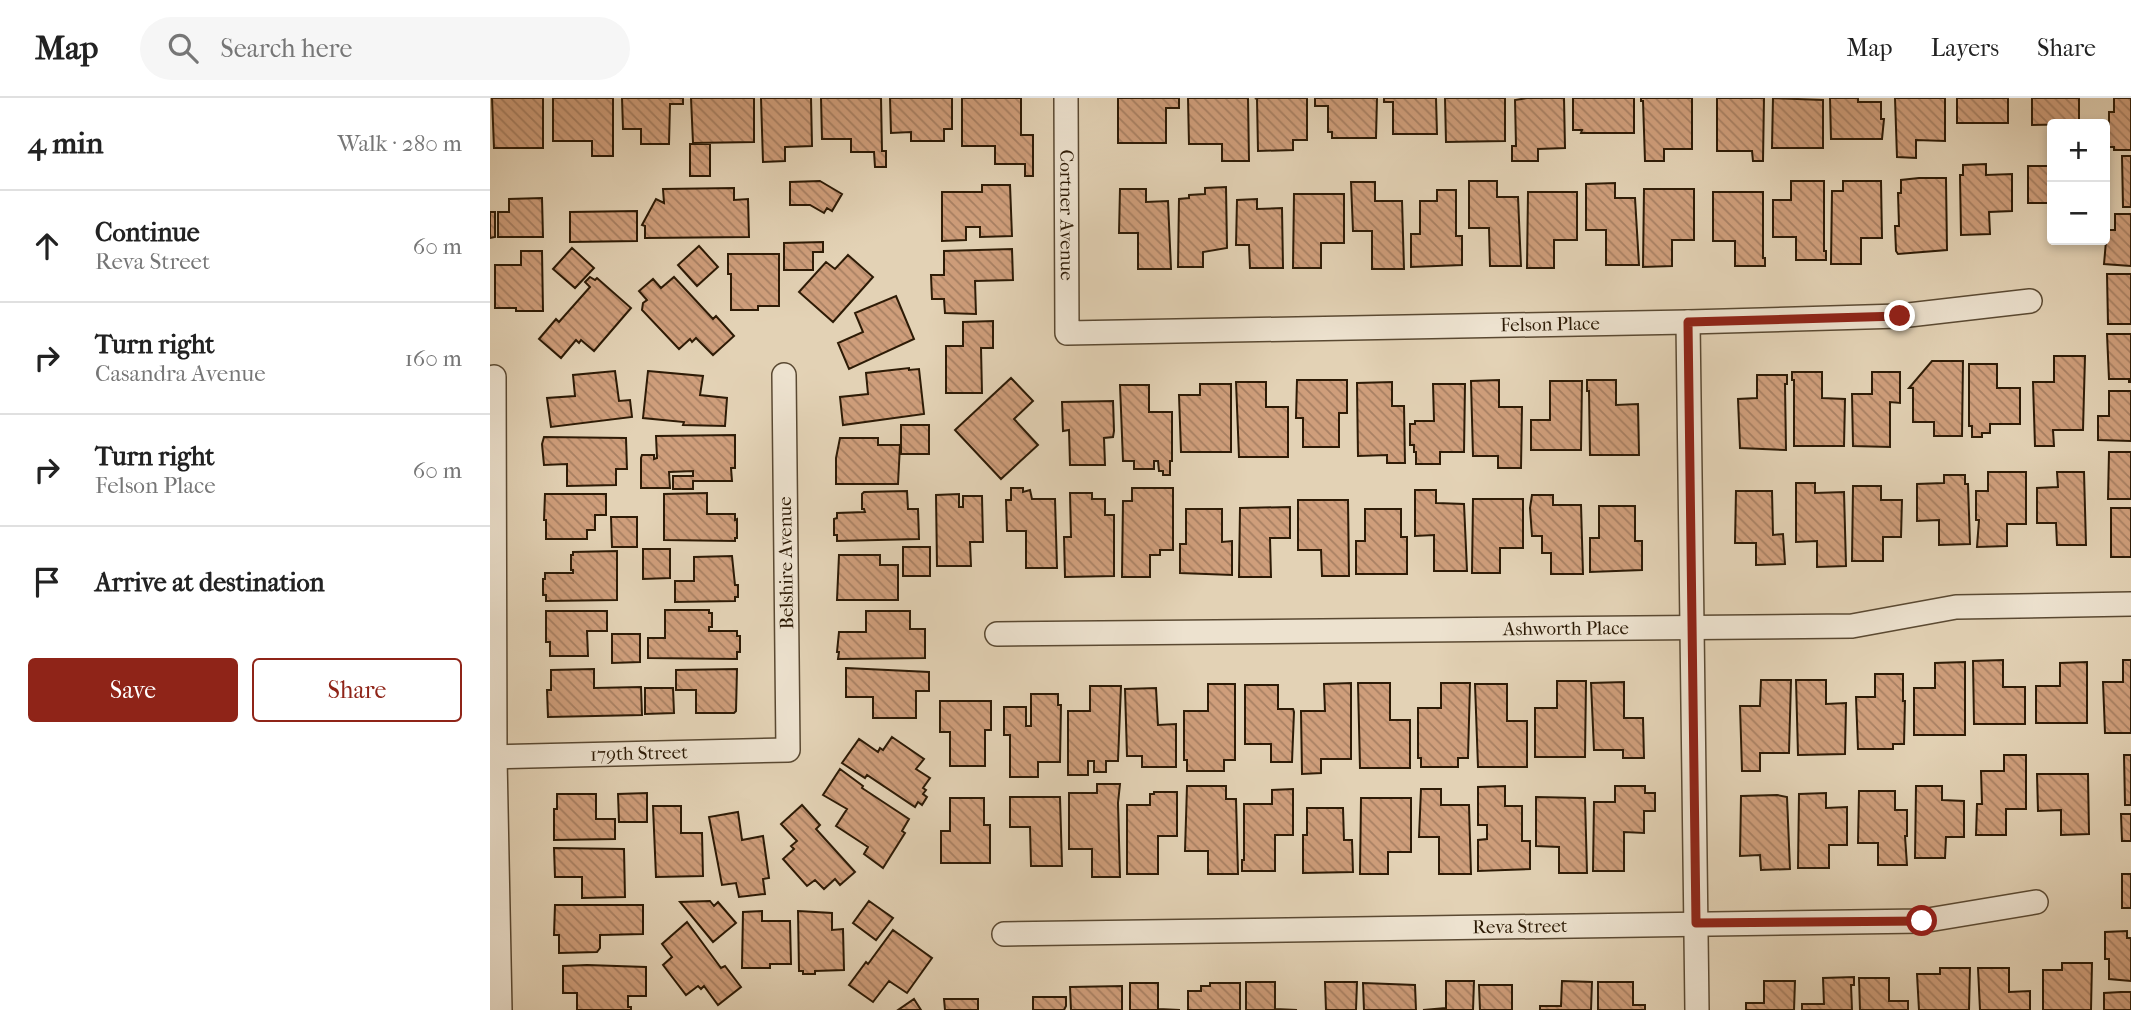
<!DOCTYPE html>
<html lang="en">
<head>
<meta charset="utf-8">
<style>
  body { margin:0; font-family:"IM FELL French Canon",serif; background:#f6f6f6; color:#222 }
  .controls { position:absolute; right:21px; top:21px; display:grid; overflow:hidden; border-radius:7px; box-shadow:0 4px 10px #0003 }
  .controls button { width:63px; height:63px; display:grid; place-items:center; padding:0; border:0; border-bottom:2px solid #e0e0e0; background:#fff; color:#222; font:35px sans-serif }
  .stop { position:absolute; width:21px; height:21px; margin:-16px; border:5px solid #8f2418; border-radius:50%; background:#fff }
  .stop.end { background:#8f2418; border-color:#fff; box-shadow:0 2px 7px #0008 }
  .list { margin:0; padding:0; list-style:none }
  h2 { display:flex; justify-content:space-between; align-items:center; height:91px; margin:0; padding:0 28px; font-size:30px }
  h2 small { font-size:23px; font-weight:400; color:#767676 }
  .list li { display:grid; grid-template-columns:46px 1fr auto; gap:21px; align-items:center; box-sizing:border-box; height:112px; padding:0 28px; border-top:2px solid #e0e0e0 }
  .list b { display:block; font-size:26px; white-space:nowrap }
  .list p { margin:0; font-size:23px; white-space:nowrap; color:#767676 }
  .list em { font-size:23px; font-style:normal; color:#767676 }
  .actions { display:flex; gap:14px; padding:21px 28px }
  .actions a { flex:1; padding:16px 0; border:2px solid #8f2418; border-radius:7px; text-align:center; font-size:24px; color:#8f2418 }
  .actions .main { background:#8f2418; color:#fff }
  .icon { flex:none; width:38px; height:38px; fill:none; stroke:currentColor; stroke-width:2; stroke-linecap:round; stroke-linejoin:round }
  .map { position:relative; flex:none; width:1641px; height:912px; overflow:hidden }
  header { display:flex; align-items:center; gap:42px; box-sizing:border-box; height:98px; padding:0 35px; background:#fff; border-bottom:2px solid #e0e0e0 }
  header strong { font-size:33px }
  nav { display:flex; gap:38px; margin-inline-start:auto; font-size:24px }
  .search { width:490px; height:63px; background:#f6f6f6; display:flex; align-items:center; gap:18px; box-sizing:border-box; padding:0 24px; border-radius:38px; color:#767676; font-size:26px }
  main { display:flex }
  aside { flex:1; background:#fff }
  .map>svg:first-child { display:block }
  .building { fill:url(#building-back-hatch); stroke:#2d1b06; stroke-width:2 }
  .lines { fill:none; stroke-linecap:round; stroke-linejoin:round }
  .minor-casing { stroke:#5a4932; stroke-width:26 }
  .minor { stroke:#ede2cf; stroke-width:23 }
  .route { stroke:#8f2418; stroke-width:9 }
  .labels { text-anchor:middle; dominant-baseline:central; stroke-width:6; stroke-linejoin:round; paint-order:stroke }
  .street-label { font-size:19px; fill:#2d1b06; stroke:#ede2cf }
</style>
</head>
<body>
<header>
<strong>Map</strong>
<div class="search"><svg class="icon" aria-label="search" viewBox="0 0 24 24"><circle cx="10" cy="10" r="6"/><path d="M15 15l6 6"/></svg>Search here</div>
<nav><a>Map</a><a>Layers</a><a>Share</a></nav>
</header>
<main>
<aside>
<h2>4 min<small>Walk · 280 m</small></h2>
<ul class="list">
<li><svg class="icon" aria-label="ahead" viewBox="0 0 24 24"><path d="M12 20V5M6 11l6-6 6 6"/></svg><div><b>Continue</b><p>Reva Street</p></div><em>60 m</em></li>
<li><svg class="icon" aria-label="right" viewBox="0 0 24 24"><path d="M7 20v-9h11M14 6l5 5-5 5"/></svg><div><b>Turn right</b><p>Casandra Avenue</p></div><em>160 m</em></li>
<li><svg class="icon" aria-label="right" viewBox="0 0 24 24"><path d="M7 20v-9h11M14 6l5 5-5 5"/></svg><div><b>Turn right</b><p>Felson Place</p></div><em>60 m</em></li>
<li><svg class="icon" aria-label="arrive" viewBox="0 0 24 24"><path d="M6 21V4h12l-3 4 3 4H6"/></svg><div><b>Arrive at destination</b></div></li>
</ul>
<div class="actions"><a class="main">Save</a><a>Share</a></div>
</aside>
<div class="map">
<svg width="1641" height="912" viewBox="0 0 1641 912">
  <defs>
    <pattern id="building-back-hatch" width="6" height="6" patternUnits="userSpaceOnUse" patternTransform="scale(1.75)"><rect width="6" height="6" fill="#cf9e7b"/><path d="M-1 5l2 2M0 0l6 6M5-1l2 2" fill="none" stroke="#a88063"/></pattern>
  </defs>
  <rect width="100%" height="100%" fill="#e3d2b5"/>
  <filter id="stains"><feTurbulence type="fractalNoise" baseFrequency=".00286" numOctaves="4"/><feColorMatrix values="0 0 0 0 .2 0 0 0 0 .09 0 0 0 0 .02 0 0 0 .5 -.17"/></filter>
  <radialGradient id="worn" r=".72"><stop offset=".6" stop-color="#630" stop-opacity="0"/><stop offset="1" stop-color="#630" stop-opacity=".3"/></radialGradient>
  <path class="building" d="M2 0H53V50H4Z
    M63 0H123V58H102V43H63Z
    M132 0H193V6H180L179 46H151V31H133Z
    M201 0H264V44L203 45Z
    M271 0H321L322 48 295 49V63L273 64Z
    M331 0H391L392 53H396V69H385L384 54H361V41H332Z
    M400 0H462V31H454V43H421V34L401 35Z
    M472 0H531V37H543V78H535V66H505V48H472Z
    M628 0H689V10H676V45H628Z
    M698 0H758L759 63H732V46H699Z
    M765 0H817V42H803V52L768 53 767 1Z
    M825 0H887L886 40H842V34H838V8H825Z
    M894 0H946L947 36H903V4H894Z
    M955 0H1015V43L956 44Z
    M1037 0H1074L1075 50 1048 51V63H1022V48H1026L1025 2Z
    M1083 0H1144V35H1091L1092 32H1083Z
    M1151 0H1202V51H1174V63H1155L1153 3H1151Z
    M1227 0H1274L1273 63H1263L1262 53H1227Z
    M1283 0 1333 2V50H1282Z
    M1340 0H1368V4H1391V21H1394L1392 41H1341Z
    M1405 0H1455V43L1426 42V60L1407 59Z
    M1467 0H1518V25H1467Z
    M1542 0H1589V26L1542 27Z
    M1624 0H1641V52H1624V49H1615V30H1619V14H1624Z
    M200 46H220V78H200Z
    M1632 58H1641V109H1633Z
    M1496 66V77L1522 76V113L1499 114 1500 136 1471 137 1470 77H1473V67Z
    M1538 68H1562V132H1560V105H1538Z
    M1429 80H1456L1457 152 1408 156 1406 153 1405 128H1409L1408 95H1411V82Z
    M330 83 352 96 342 113 337 110 334 115 320 107H300V84Z
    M979 83H1007V99H1028L1031 168H1000L999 130H979Z
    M1301 83H1334V153H1336V162H1306V139H1283V102H1301Z
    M1353 83H1391L1392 140H1371V166H1341L1342 93H1353Z
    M861 84H885V103H912L914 171H882V133H863Z
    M1125 85V100H1145L1149 167H1116V132H1096V86Z
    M492 87H520L522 138 490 139V129H476V142L452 143V94H492Z
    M736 89 737 150 713 154V169H688L689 101 699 100V97L715 96V90Z
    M244 90V102L258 101 259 139 155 140V128L152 127 166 101 174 105 173 91Z
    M630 91H656V104L678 103 681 171H648V135H629Z
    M1154 91H1204V142H1182V168L1153 169Z
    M947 92H966V138H972V167L921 169V136H930V103H947Z
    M1038 94H1087V142H1064V170H1037Z
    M1223 94H1273V160H1275V168H1245V143H1223Z
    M804 96H854V145H831V170H803Z
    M52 100 53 139H8V114H19V101Z
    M767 101V111L792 110 793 170H760L759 147H746L747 102Z
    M147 113V143L80 144V114Z
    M0 114H5V139L0 140Z
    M1625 116H1641V168L1614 166 1617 132H1625Z
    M333 144V154H323V172H294V145Z
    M209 148 228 169 207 188 188 167Z
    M82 150 104 170 85 190 63 171Z
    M522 151 523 182 485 183 486 216 455 215 454 201H442L441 177H454V153Z
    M31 153H52L53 213H26V210H5V167H31Z
    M238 156H289V208H268V212H241V176H238Z
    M358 157 383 179 343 224 309 194 336 164 345 171Z
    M1617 176H1641V226H1618Z
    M100 179 105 182 107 180 141 210 104 253 91 242 89 245 86 242 71 260 49 241 66 221 69 224 100 189 95 184Z
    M184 179 223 221 226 218 244 238 223 257 206 240 202 244 200 241 189 251 152 212 153 205 157 202 149 193 163 181 171 190Z
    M406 198 424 241 359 271 348 245 373 234 365 215Z
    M503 223V250H491L492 295H456V248H473V224Z
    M1617 236H1641V284H1639V281H1619Z
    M1564 258H1595L1593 332H1563L1564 348H1545L1543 284H1564Z
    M1442 263H1473L1472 338H1444V324H1423V290H1419Z
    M1479 266H1507V290H1530V326H1500V335H1492V339H1482V328H1479Z
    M419 270V272L429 271 434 316 353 327 350 299 378 296 376 275Z
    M125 273 129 303 140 302 142 319 61 329 57 300 85 298 83 277Z
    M158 273 213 278 210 297 237 300 235 328 193 327 194 324 153 320Z
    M1302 274H1332V300L1355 301 1354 348H1304V282H1302Z
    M1382 274H1410V305L1400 304V349L1363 348 1362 296H1382Z
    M1267 277H1297V286H1295L1296 352 1250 350 1248 301 1267 300Z
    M521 280 543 303 524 321 548 347 511 381 465 332Z
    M807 282H857V315H849V349H813V320H806Z
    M1009 282V309H1032L1031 370H1008V358H983L981 283Z
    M1097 282H1126V307L1148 306 1149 357H1100L1099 293H1097Z
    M1060 283H1092L1091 352H1041V322H1060Z
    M746 284H776V309H798V359H749Z
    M902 284V308H914L915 365H897V357L868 358 867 285Z
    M710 286H741V354H691L689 297H710Z
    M943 286H975L974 354H950V366H926V354H924V347H920V326H925V323H944Z
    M630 287H659V314H682V363H680V377H673V373H669L668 363H664V371H644V363H633Z
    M1619 293H1641V343L1608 342V318H1619Z
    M623 303 624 333 623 339 614 340 615 367H580L579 332 573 333 572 304Z
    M411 327H439V356H411Z
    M245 337V370H241L242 383H203V391H183V378H203V373L179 374 180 390H151V360L152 357H164V361L167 360 166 338Z
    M54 339 136 340 137 371H126V387L77 388V366L54 367 52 346Z
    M350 340H388V347H410L408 386H346V360Z
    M1619 354H1641V401H1618Z
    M1498 374H1536V426H1517V448L1487 449 1489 422H1486V393H1498Z
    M1567 374H1594L1596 447H1567L1566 425H1547V390L1568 389Z
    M1454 377H1475V386H1478L1480 446 1449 447V422L1427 423V386L1454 385Z
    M1306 385H1325V395L1354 394 1356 468 1327 469V443L1306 444Z
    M1363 388H1391V402H1412L1411 439H1393V463H1362Z
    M521 390H533V394L540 392 542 401H565L567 470H536V433H517L516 402H521Z
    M642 390H683V452H670V457H660V479H632L633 403H642Z
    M925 392H946V405L974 406 977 473H944V437L925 438Z
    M417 393 418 411H428L429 441 347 443V437H344V421L347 420V415L375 414 374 411H372V396L374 394Z
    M1246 393H1282L1283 437 1293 436 1295 466 1266 467V445H1245Z
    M217 395V416H245V422L247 421V440H245V443L174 442V396Z
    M580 395H602V401H615V417H624V478L575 479 574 439H581Z
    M55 396H116V417H105V432H97V441H56V422H54Z
    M469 396V409H473V398H492L493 444H480L481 468H447L446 397Z
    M1042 397H1063V407H1091L1093 476H1061V455H1052V438H1042L1040 410Z
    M983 401H1033V450H1010V475H982Z
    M808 402H858L859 478H832L831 452H808Z
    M1109 408H1145V443H1152V472L1100 474V440H1109Z
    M800 409V440H780L781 479H749L750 410Z
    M1621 410H1641V459H1621Z
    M696 411H732V444L742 443V477L690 475V446H696Z
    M875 411H911V439H917V476H866V443H875Z
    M121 419H147V449H122Z
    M413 449H440V478H413Z
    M153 451H180V480L153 481Z
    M127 453V502L56 503V497H53V481H55V475H83V472H81V457H83V454Z
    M349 457H390V467H408V502H347Z
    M242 458 245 487H248V499H245V503L185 504V483H204V459Z
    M175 512H219V515H222V529H219V533H247V538H250V554H247V561L158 560V540H175Z
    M56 513H117V533H97L98 558H60V544H56Z
    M376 513H420V531H435V560L348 561 349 554H347L349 534H376Z
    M122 536H150V564L122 565Z
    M1513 562V589H1535V626H1484L1483 563Z
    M1633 562H1641V635H1615L1613 584H1633Z
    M1475 564V637H1424V590H1445V565Z
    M1597 564V625H1546V588H1570V565Z
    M356 570 439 574V593H426V620H383V599H356Z
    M104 571V590L151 589 152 617 58 619 57 592H61V572Z
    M247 571 246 613 244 615H206V592H186V572Z
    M1385 576H1413V603H1415L1414 646H1403V651H1368L1366 599H1385Z
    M1271 582H1301L1299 655H1270V673H1252L1250 608H1270Z
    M1306 582H1336V606L1356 605 1355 656 1308 657Z
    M1067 583H1096L1095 659H1045V610H1067Z
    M1134 584V620H1153L1154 660H1133V652H1104L1101 585Z
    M861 585V661H831V675L812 676 811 613H835L834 586Z
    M868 585H900V622H920V670H870Z
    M951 585H980L978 660H968V669H931V660H928V610H951Z
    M718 586H745V662H734V673H697V662H694V613H718Z
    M985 586H1017V623H1037V669H988Z
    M755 587H788V611H803L804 614 802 664H781V646H755Z
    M600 588H631L628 663H616V674H604V663H598V677H578V613H600Z
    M155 590H183L184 615 155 616Z
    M666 590 668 627 686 626V669H652V658H637L635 591Z
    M541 596H568V607H571L570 664H548V679H520V637H514V609H536V628H541Z
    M450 603H501V632H495V668H460V634H450Z
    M402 639 434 661 426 671 440 680 433 690 436 692 433 696 437 699 432 707 428 704 425 709 377 677 375 680 352 665 369 641 388 654 390 650 393 652Z
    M1514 657H1536V711H1516V737H1486L1487 706H1492L1491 673H1514Z
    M1634 657H1641V707H1635Z
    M350 671 373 688 372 690 419 721 412 733 415 735 393 770 374 756 378 749 346 728 357 711 333 697Z
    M1547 676H1598L1599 736 1571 737V712L1548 713Z
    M607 686H630L628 705 630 779H602V751H579V695H607Z
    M697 688H736V701H746L748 776H718V753H695Z
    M1015 688V708H1032V743H1040V771L988 773V742L997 741V727H988V689Z
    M1125 688H1155V695H1165V713H1154V735L1134 734V773H1103L1104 704H1125Z
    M1426 688H1452V702L1474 703V739H1456L1455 760H1425Z
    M803 691V737H785V773H752V762H754V706H782V692Z
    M931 691H951V707H979L981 776H949V739H929Z
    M1369 693H1405V712H1417V738H1415L1417 767H1388V745H1368Z
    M664 694H687V738H668V776H637V707H660V696H664Z
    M157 695V724H129L128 696Z
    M1336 695V710L1357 709V747H1339V770H1308L1309 696Z
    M67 696H106V721H125V741L64 742V711H67Z
    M1287 697 1297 699 1300 771 1271 772 1270 757 1250 758 1251 698Z
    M520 699H570L572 768H541L540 729H520Z
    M1046 699 1095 700 1097 775H1069V749L1046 748Z
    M460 700H494V727H500V765H451V733H460Z
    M871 700H921V754H898V776H870Z
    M312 707 330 727 326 731 365 774 350 787 345 781 334 791 325 782 317 788 293 761 304 751 301 748 307 743 291 726Z
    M163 708H191V735H212L213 778 166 779Z
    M817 710H853L854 742H862L863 774 813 775V737H817Z
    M248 714 252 742 273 738 279 780 273 781 275 796 249 799 246 785 232 787 219 719Z
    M1631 716H1641V743H1632Z
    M64 750 134 751 135 799 92 800V779H65Z
    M1632 776H1641V810H1632Z
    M220 803 224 808 228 804 246 825 223 844 190 804Z
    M379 803 403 820 386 842 363 825Z
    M65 807H153V836L110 837V850L107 854 69 855V837H64Z
    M272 813V823H300L301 866H280V870H252L253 814Z
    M308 813 342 815V832L353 831 354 872 325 873V876H313V873H309Z
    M197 824 231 870 235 868 251 889 228 907 214 888 211 891 208 888 196 897 173 867 182 859 172 846Z
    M403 832 442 860 417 895 399 883 383 904 359 887 376 864 378 866Z
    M1637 833V840H1641V883L1619 881V861H1615V834Z
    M1572 865H1602L1601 912H1553V872H1572Z
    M97 867 156 869V898H138V909H141V912H87V895H73V868Z
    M1450 870H1480L1479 912H1429L1427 876H1450Z
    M1488 870H1519V894L1540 893V912H1490Z
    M1364 879V887H1361L1362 912H1312V906H1334L1333 880Z
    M1369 880H1399V903H1418V912H1370Z
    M956 883H984L983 912H933L956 910Z
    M1072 883 1102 884 1101 912H1050V908H1071Z
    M1274 883H1305L1304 912H1256V905H1274Z
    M756 884H785V911L807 912H756Z
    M835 884H867L866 912H836Z
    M1108 884H1143V907H1155V912H1108Z
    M640 885H668V911L690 912H640Z
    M720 885H750V912H698V893H711V888H720Z
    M873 885 925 887 926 912H874Z
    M989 887H1022V912H990Z
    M632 888V912H581L580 889Z
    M1631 894H1641V912H1614V895Z
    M543 899H576V908L574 912H543Z
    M424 901 431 912H408Z
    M454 901H488V912H455Z"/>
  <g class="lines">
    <g class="minor-casing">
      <g id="minor">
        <path id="s1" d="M576 0 577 235 1198 224 1410 218 1540 203"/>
        <path d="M1198 224 1207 912"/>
        <path d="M4 279 5 659 10 912"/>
        <path id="s2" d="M507 536 1362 528 1466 509 1641 506"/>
        <path id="s3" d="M0 659 298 652 294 277"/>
        <path id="s4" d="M514 836 1432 823 1546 804"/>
      </g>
    </g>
    <use href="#minor" class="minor"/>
  </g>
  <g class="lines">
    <path class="route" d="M1410 218 1198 224 1206 825 1432 823"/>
  </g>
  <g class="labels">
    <g class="street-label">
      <text stroke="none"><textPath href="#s1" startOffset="117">Cortner Avenue</textPath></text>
      <text stroke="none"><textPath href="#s1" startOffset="718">Felson Place</textPath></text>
      <text transform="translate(296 465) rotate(-91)">Belshire Avenue</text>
      <text stroke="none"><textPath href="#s2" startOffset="569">Ashworth Place</textPath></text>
      <text stroke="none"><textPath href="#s3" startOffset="149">179th Street</textPath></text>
      <text stroke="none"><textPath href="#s4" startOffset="516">Reva Street</textPath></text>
    </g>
  </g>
  <rect width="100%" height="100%" filter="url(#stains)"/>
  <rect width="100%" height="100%" fill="url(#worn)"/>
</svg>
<div class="controls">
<button>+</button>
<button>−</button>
</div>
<div class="stop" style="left:1432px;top:823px"></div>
<div class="stop end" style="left:1410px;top:218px"></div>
</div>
</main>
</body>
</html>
